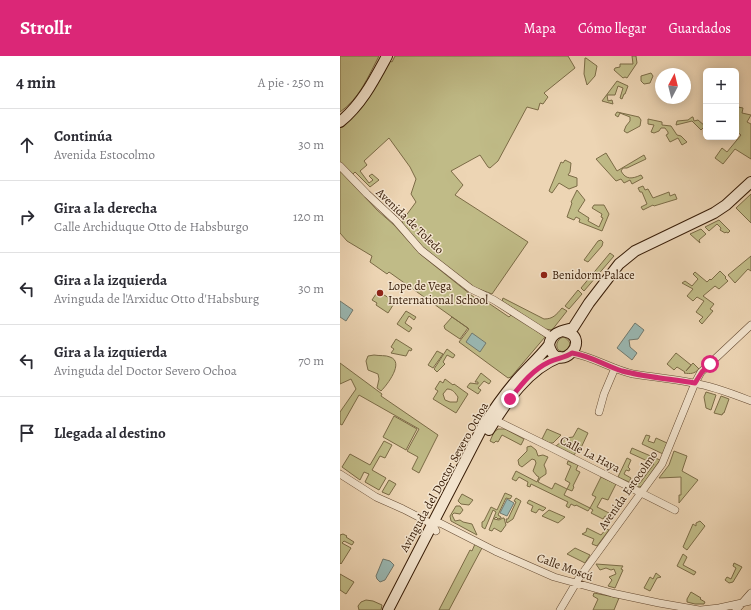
<!DOCTYPE html>
<html lang="es">
<head>
<meta charset="utf-8">
<style>
  body { margin:0; font-family:Alegreya,serif; background:#f2f2f3; color:#2b2b33 }
  .controls { position:absolute; right:12px; top:12px; display:grid; overflow:hidden; border-radius:6px; box-shadow:0 2px 10px #0003 }
  .controls button { width:36px; height:36px; display:grid; place-items:center; padding:0; border:0; border-bottom:1px solid #e1e1e2; background:#fff; color:#2b2b33; font:20px sans-serif }
  .compass { position:absolute; left:315px; top:12px; width:36px; height:36px; border-radius:50%; background:#fff; box-shadow:0 2px 10px #0003; rotate:7deg }
  .stop { position:absolute; width:12px; height:12px; margin:-9px; border:3px solid #db2777; border-radius:50%; background:#fff }
  .stop.end { background:#db2777; border-color:#fff; box-shadow:0 1px 4px #0008 }
  .list { margin:0; padding:0; list-style:none }
  h2 { display:flex; justify-content:space-between; align-items:center; height:52px; margin:0; padding:0 16px; font-size:17px }
  h2 small { font-size:13px; font-weight:400; color:#7c7c81 }
  .list li { display:grid; grid-template-columns:26px 1fr auto; gap:12px; align-items:center; box-sizing:border-box; height:72px; padding:0 16px; border-top:1px solid #e1e1e2 }
  .list b { display:block; font-size:15px; white-space:nowrap }
  .list p { margin:0; font-size:13px; white-space:nowrap; color:#7c7c81 }
  .list em { font-size:13px; font-style:normal; color:#7c7c81 }
  .icon { flex:none; width:22px; height:22px; fill:none; stroke:currentColor; stroke-width:2; stroke-linecap:round; stroke-linejoin:round }
  .map { position:relative; flex:none; width:411px; height:554px; overflow:hidden }
  header { display:flex; align-items:center; gap:24px; box-sizing:border-box; height:56px; padding:0 20px; background:#db2777; color:#fff }
  header strong { font-size:19px }
  nav { display:flex; gap:22px; margin-inline-start:auto; font-size:14px }
  main { display:flex }
  aside { flex:1; background:#fff }
  .map>svg:first-child { display:block }
  .green { fill:#c0bb87; stroke:#7b6b46; fill-rule:evenodd }
  .water { fill:#9ab8b3; stroke:#72796e }
  .lines { fill:none; stroke-linecap:round; stroke-linejoin:round }
  .street-casing { stroke:#644a32; stroke-width:8 }
  .secondary-casing { stroke:#361b06; stroke-width:12 }
  .street { stroke:#f3e4ce; stroke-width:7 }
  .secondary { stroke:#f3e4ce; stroke-width:10 }
  .route { stroke:#db2777; stroke-width:5 }
  .poi-dot { fill:#8f2418; stroke:#f3e4ce; stroke-width:1.5 }
  .labels { text-anchor:middle; dominant-baseline:central; stroke-width:3; stroke-linejoin:round; paint-order:stroke }
  .street-label { font-size:12px; fill:#361b06; stroke:#f3e4ce }
  .poi-label { font-size:12px; fill:#361b06; stroke:#f3e4ce; text-anchor:start }
</style>
</head>
<body>
<header>
<strong>Strollr</strong>
<nav><a>Mapa</a><a>Cómo llegar</a><a>Guardados</a></nav>
</header>
<main>
<aside>
<h2>4 min<small>A pie · 250 m</small></h2>
<ul class="list">
<li><svg class="icon" aria-label="ahead" viewBox="0 0 24 24"><path d="M12 20V5M6 11l6-6 6 6"/></svg><div><b>Continúa</b><p>Avenida Estocolmo</p></div><em>30 m</em></li>
<li><svg class="icon" aria-label="right" viewBox="0 0 24 24"><path d="M7 20v-9h11M14 6l5 5-5 5"/></svg><div><b>Gira a la derecha</b><p>Calle Archiduque Otto de Habsburgo</p></div><em>120 m</em></li>
<li><svg class="icon" aria-label="left" viewBox="0 0 24 24"><path d="M17 20v-9H6M10 6l-5 5 5 5"/></svg><div><b>Gira a la izquierda</b><p>Avinguda de l'Arxiduc Otto d'Habsburg</p></div><em>30 m</em></li>
<li><svg class="icon" aria-label="left" viewBox="0 0 24 24"><path d="M17 20v-9H6M10 6l-5 5 5 5"/></svg><div><b>Gira a la izquierda</b><p>Avinguda del Doctor Severo Ochoa</p></div><em>70 m</em></li>
<li><svg class="icon" aria-label="arrive" viewBox="0 0 24 24"><path d="M6 21V4h12l-3 4 3 4H6"/></svg><div><b>Llegada al destino</b></div></li>
</ul>
</aside>
<div class="map">
<svg width="411" height="554" viewBox="0 0 411 554">
  <rect width="100%" height="100%" fill="#edd5b4"/>
  <filter id="stains"><feTurbulence type="fractalNoise" baseFrequency=".005" numOctaves="4"/><feColorMatrix values="0 0 0 0 .2 0 0 0 0 .09 0 0 0 0 .02 0 0 0 .5 -.17"/></filter>
  <radialGradient id="worn" r=".72"><stop offset=".6" stop-color="#630" stop-opacity="0"/><stop offset="1" stop-color="#630" stop-opacity=".3"/></radialGradient>
  <path class="green" d="M0 0H39C28 21 19 43 0 56Z
    M55 0H228L235 12 204 37 208 41 203 48 200 47 198 54 187 51 158 105 150 112 148 111 140 99 111 115 123 129 115 139 188 186 152 238 131 230 88 197 63 168 62 165 76 146 71 138 76 123 70 111 49 82 24 105 27 109 20 115 29 127 33 124 29 120 32 118 39 124 30 131 15 116 12 119 0 107V70C28 51 34 32 50 5L52 6Z
    M292 0H296L297 7 287 22 285 21 283 22 274 14 275 12 280 11V8H293Z
    M245 2H246L257 10 255 20 247 29 244 18Z
    M311 17 313 20 310 27 304 28 301 25V20Z
    M277 25 288 30 285 38H284L282 43 280 42 283 32 278 30 275 39H267L268 45 272 44 273 48 262 45Z
    M398 51 403 52 402 57 411 59 407 66 411 68V103L395 93 383 108 375 102 382 92 387 96 401 79 396 75V59Z
    M277 56 299 61 301 64 300 70 287 77 284 75 286 70 290 65V61L280 57 278 61 275 59Z
    M352 61H353L354 65 358 64 365 70 361 74 352 65 336 69 337 65 348 64Z
    M308 63 322 66V69L331 70 337 79 341 80 347 86 342 89 338 82 330 86 326 79 328 78V76L325 72H321L319 75 314 77 311 76 314 69 308 68Z
    M266 97 277 115 304 99 306 103 287 112H283L281 115C286 124 292 123 301 119L303 122 292 128 290 124 284 127 281 123 276 125 256 103Z
    M225 104 231 107 230 116 228 119 237 122V130L229 133 219 127 212 137 209 135 221 106 223 107Z
    M0 114 37 154 54 169 80 198 135 242 144 244 169 261 172 258 205 281 171 321 168 322 119 286 129 273 49 216 47 218 30 206 32 200 7 185 0 177Z
    M303 130 305 134 308 133 313 142 329 136 330 140 335 138 337 143 314 150 313 149 303 154 301 151 307 148 302 136H300L298 132Z
    M237 134 245 144 238 155 249 162 248 165 259 171 263 162 261 161 262 158 252 152 254 149H264L269 158 262 175 239 166 240 163 236 161 234 164 227 161 232 147 231 146Z
    M411 138V167L396 152Z
    M379 164 390 175 388 177 386 176 385 177 380 174 381 172 377 168 369 175 365 171Z
    M361 173 366 178 359 184 360 187 350 178Z
    M261 184 263 186 262 190 248 206 244 204 258 185Z
    M270 197 274 200 244 235 241 232Z
    M411 200V215L408 213 395 227 388 219Z
    M380 215 386 221 385 222 388 225 379 233 375 230 363 240 374 248 370 253 373 255 362 268 359 265 363 261 356 256 364 245 357 241 353 245 347 240 353 233 342 227 345 225 352 230 358 223 353 218 355 216 367 226 370 223 371 224Z
    M238 234 242 238 229 253 225 250Z
    M38 235 55 246 48 257 36 249 37 247 32 244Z
    M163 242 204 263C213 263 216 259 222 252L227 255 212 274 205 273 162 245Z
    M66 255 76 261 74 264 69 260 65 267 72 272 69 276 57 268Z
    M112 261 128 272 120 283 105 273 104 270Z
    M223 281C230 283 234 293 225 295 216 298 213 285 223 281Z
    M56 283 72 293 71 295 69 294 66 300 51 297 54 293 51 291Z
    M107 293 115 299 113 302 107 299 103 306 105 308 97 316 94 313Z
    M97 295 103 298 93 312 88 309Z
    M336 297 351 309 346 315 353 307 359 313C354 318 351 318 344 317L345 316 337 311 334 314 327 308Z
    M34 299C39 300 46 299 50 301 65 306 47 329 41 335L37 332 39 323 38 318 28 314 26 305 28 300Z
    M0 307 42 338 41 340 98 379 79 417 72 413 78 401 67 395 79 373 19 339 2 369 0 368V356L16 333 11 323 0 328Z
    M141 317 151 325 149 328 144 325 138 332 141 334 138 338 127 331 130 327 138 328V326H135Z
    M105 323 113 329 114 328 128 338 116 357 93 343 98 335 95 333 100 325 103 327ZM107 333C113 333 115 337 118 341L117 346H110L105 344 103 338Z
    M366 336 376 339 371 354 366 352 364 341Z
    M381 340 389 343 384 357H383L382 359 374 357Z
    M54 360 77 373 66 394 43 381Z
    M238 372 248 377 240 394 238 393 234 399 216 390 226 382 233 381Z
    M158 373H165L184 383 181 389 162 379 158 386 156 385 154 387 150 385 154 376Z
    M207 373 221 379 213 387H209L202 383Z
    M306 379 310 380 308 385 314 387 316 382 327 387 323 398 302 388Z
    M44 385 52 389 45 402 40 400 32 414 46 422 39 434 25 426 29 418 24 416 20 424 2 411 10 398 30 409Z
    M191 390 196 394 198 400 203 399 208 401 204 409 206 414V418L200 422 198 426 212 433 215 427 227 433 230 427 225 424 231 410 227 408 228 405 238 409 236 414 240 416 233 430 234 431 232 435 227 433 224 439 250 452 248 455 236 449 235 450 231 448 229 452 226 450 228 446 191 428 190 431 187 430 188 426 179 421 176 425 172 423 176 415 197 426 199 421 197 420 193 415 196 407 195 404 192 403 182 411 179 409 178 404 187 395V391Z
    M292 392 320 404 302 430 299 431 295 429 300 427 314 408 290 397Z
    M334 395 347 400 342 415 358 424 339 447V439H341V421L319 422 329 409Z
    M287 402 291 404 288 411 290 413 289 415 286 414 284 418 291 422 289 426 278 421Z
    M261 421 276 428 268 444 262 442 257 451 275 460 273 463 265 460 263 463 251 457 253 454 250 452 256 441 252 439Z
    M49 424 56 428 49 439 42 436Z
    M165 437 172 440 170 443 166 442 158 459 161 461V462L158 463 156 461 154 463 159 464 163 462H164L166 469 161 476 154 472 152 475 149 474 156 456 153 454 145 473 142 471V466L144 465 151 451 157 454Z
    M122 438 133 444 129 449 121 448 118 445Z
    M176 442 181 445 173 463 167 467 166 463H168L176 446 174 445Z
    M189 444 206 452 203 455 199 453 196 457 191 455 193 450 187 447Z
    M116 450H120L123 454 120 458 114 457 112 459 115 465 120 464 123 466 132 468 137 479 111 465 110 460Z
    M209 454 225 461 218 467 202 460Z
    M360 465 365 470 347 494 343 491 353 468 356 470V467Z
    M247 472 261 479 266 473 269 474 257 490 252 488 254 483 242 478 246 476Z
    M3 478 7 480 6 481 14 486 12 489 4 485 2 487 11 492 1 508 0 507V479Z
    M135 488 142 492 109 554H99L130 494 132 495Z
    M235 492 250 499 245 507 227 498Z
    M343 498 347 501 343 509 356 516 354 519 337 510Z
    M394 507 402 511 393 526 389 527 385 524 387 521 391 523 396 512 393 510Z
    M256 508 283 510 281 513 283 514 275 532 268 530 272 524 269 521 276 518 274 513 271 514 266 512 260 514Z
    M316 517 321 521 317 522 310 535 304 532 310 521 313 523Z
    M0 518 14 526 6 538 0 534Z
    M351 536 361 542 360 543 365 546 364 548H355L347 546V543Z
    M254 537 279 542 274 554H253L258 543 253 540Z
    M26 544 33 545 42 549 41 554H19L18 550 21 546Z"/>
  <path class="water" d="M0 245 13 254 6 265 0 261Z
    M295 267 304 274 298 283 289 284 290 291 297 297 292 304 277 292Z
    M132 277 146 287 140 296 126 286Z
    M167 443 174 447 167 460 160 457Z
    M43 503 50 505 54 509 45 524 40 526 37 523 36 520Z"/>
  <g class="lines">
    <g class="street-casing">
      <path id="street" d="M0 110 27 138 56 165 81 194 131 233 154 244 212 281
        M232 297C254 301 271 313 293 318 313 321 333 323 353 327 373 330 393 338 411 345
        M259 356 264 338 275 312
        M151 362 212 392 335 454
        M0 418 36 441 63 453 92 468 96 475
        M92 468 100 467 155 495 214 521 272 537 319 547 359 554
        M220 554 239 522 322 408 355 327 361 316 411 269
        M361 554 379 552 411 545
        M396 554 411 537"/>
    </g>
    <g class="secondary-casing">
      <path id="secondary" d="M0 66C22 48 34 24 47 0
        M223 275C256 281 217 322 209 289 211 276 222 275 233 272L249 247 279 208 295 195 374 157 386 149 411 126
        M149 374C167 345 188 313 220 301
        M48 554 142 372C152 356 163 340 175 326 186 313 199 302 209 289"/>
    </g>
    <use href="#street" class="street"/>
    <use href="#secondary" class="secondary"/>
  </g>
  <g class="lines">
    <path class="route" d="M170 343C181 329 192 314 209 306 217 302 225 302 232 297 251 300 264 309 282 315 305 321 330 323 355 327L362 316 370 308"/>
  </g>
  <g class="poi-dot">
    <circle cx="204" cy="219" r="4"/>
    <circle cx="40" cy="237" r="4"/>
  </g>
  <g class="labels">
    <g class="street-label">
      <text transform="translate(70 165) rotate(44)">Avenida de Toledo</text>
      <text transform="translate(250 398) rotate(27)">Calle La Haya</text>
      <text transform="translate(104 421) rotate(-61)">Avinguda del Doctor Severo Ochoa</text>
      <text transform="translate(288 434) rotate(-55)">Avenida Estocolmo</text>
      <text transform="translate(225 511) rotate(20)">Calle Moscú</text>
    </g>
    <g class="poi-label">
      <text x="212" y="219">Benidorm Palace</text>
      <text x="48" y="230">Lope de Vega<tspan x="48" dy="14">International School</tspan></text>
    </g>
  </g>
  <rect width="100%" height="100%" filter="url(#stains)"/>
  <rect width="100%" height="100%" fill="url(#worn)"/>
</svg>
<div class="controls">
<button>+</button>
<button>−</button>
</div>
<svg class="compass" viewBox="-18 -18 36 36"><path d="M0-13l5 13h-10z" fill="#e53935"/><path d="M0 13l5-13h-10z" fill="#7c7c81"/></svg>
<div class="stop" style="left:370px;top:308px"></div>
<div class="stop end" style="left:170px;top:343px"></div>
</div>
</main>
</body>
</html>
